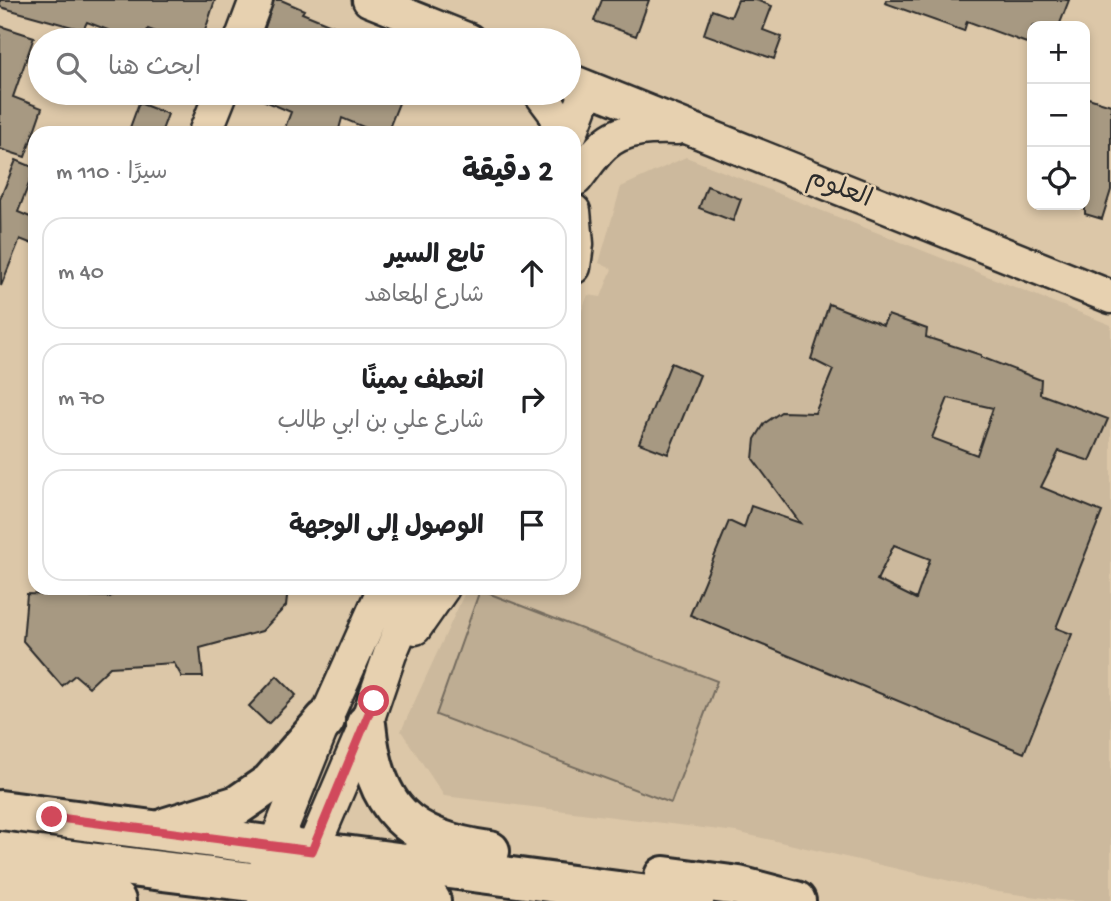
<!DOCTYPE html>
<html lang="ar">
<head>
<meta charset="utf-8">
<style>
  body { margin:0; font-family:"Gochi Hand","Playpen Sans Arabic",sans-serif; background:#f2f2f2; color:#202124; direction:rtl }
  .controls { position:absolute; right:21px; top:21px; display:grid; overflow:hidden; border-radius:14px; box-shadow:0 4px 10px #0003 }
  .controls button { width:63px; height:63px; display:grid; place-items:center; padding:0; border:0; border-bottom:2px solid #e0e0e0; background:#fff; color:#202124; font:35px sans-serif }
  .stop { position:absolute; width:21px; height:21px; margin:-16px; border:5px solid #d1495b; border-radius:50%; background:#fff }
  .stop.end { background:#d1495b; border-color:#fff; box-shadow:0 2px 7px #0008 }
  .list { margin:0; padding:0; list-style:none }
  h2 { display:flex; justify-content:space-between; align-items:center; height:91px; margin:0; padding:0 28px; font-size:30px }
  h2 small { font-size:23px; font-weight:400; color:#757577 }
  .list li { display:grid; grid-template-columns:46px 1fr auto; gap:21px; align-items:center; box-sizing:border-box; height:112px; margin:0 14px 14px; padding:0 14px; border:2px solid #e0e0e0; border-radius:21px }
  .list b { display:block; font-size:26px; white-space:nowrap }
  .list p { margin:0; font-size:23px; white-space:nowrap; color:#757577 }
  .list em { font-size:23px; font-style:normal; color:#757577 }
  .icon { flex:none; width:38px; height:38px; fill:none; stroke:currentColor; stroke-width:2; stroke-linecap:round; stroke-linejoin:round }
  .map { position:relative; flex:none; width:1111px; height:901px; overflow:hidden; direction:ltr }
  .search { position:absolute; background:#fff; box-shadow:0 4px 10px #0003; left:28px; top:28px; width:553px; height:77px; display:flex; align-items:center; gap:18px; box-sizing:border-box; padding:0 24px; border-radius:38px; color:#757577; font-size:26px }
  .panel { position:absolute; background:#fff; box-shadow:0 4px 10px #0003; left:28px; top:126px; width:553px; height:469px; border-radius:21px; direction:rtl }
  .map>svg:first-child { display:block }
  .built { fill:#ccb99d }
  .green { fill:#bead93; stroke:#746c5f; stroke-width:2 }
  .building { fill:#a79982; stroke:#2b2b2b; stroke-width:2; fill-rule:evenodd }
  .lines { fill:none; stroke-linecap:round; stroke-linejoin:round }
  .minor-casing { stroke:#2b2b2b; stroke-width:37 }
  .major-casing { stroke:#2b2b2b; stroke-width:44 }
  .minor { stroke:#e7d1b0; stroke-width:32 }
  .major { stroke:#e7d1b0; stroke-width:38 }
  .route { stroke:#d1495b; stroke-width:9 }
  .labels { text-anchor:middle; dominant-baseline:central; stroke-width:5; stroke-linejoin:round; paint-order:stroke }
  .street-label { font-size:26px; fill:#2b2b2b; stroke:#e7d1b0 }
</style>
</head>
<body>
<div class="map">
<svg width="1111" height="901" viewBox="0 0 1111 901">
  <rect width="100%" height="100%" fill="#dcc7a8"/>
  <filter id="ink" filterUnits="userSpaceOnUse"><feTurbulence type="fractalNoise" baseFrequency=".0143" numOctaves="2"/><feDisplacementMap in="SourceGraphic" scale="14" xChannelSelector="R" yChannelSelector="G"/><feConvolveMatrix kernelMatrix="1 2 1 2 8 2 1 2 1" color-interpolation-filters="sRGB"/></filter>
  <g filter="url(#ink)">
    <path class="built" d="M686 157 1111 325V901H1068L998 892 736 832 444 796 401 731 467 588H574V330L588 295 601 297 612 269 599 263 621 187Z"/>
    <path class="green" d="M480 590 717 681 671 803 436 715Z"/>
    <path class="building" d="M0 0H215L202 40H178L148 29 143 40H134L87 22 83 30 0 7Z
      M274 0H281L304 10 302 13 368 40H261Z
      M602 0H649L636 36 594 21Z
      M738 0H756L772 6 763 30 782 37 774 59 704 34 712 10 731 17Z
      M886 0H1069L1059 26H1032V45L967 21 964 31 885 3Z
      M0 26 34 37 13 97 42 108 25 157 0 149Z
      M246 93H403L387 133H378L342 118 338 133H283L291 112Z
      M1085 97 1111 105V190L1102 219 1085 214Z
      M139 103 168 114 161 133H128Z
      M16 160 35 168 18 212 35 219V245L20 239 1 286 0 199Z
      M707 186 741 199 733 221 699 208Z
      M829 304 883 325 888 315 927 329 926 337 981 355V357L1041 380 1040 394 1108 419 1090 461 1059 451 1041 487 1102 512 1056 628 1072 634 1024 753 690 615 729 521 744 528 751 506 800 523 753 459 755 439 765 423 781 412 815 413 833 370 811 359ZM948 398 993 408 977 455 932 438ZM894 545 930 559 916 599 877 580Z
      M671 363 700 375 668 454 639 443Z
      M122 588H288L286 606 262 631 200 648 203 677H182L174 663 110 667 89 687 75 675 62 686 23 641 27 594 110 597Z
      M277 676 296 695 268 724 249 706Z"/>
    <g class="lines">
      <g class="minor-casing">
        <path id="minor" d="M369 0 469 40
          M241 40 256 0
          M569 80 1111 297
          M540 93 555 113 559 133
          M205 133 221 93
          M571 133 588 88
          M576 179C585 168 593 155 604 145 623 127 653 127 677 128
          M574 211 577 244 574 267
          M415 628 443 588
          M266 867 325 720 384 588
          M303 872 366 724 390 654 418 588"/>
      </g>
      <g class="major-casing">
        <path id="major" d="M366 724C374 808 407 840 490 851
          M0 810 694 901
          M167 827 238 805 270 783 325 720
          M0 851 260 883 274 879 312 851
          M664 876 739 886 796 901
          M0 887 116 901
          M267 901 298 885 329 887 431 901"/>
      </g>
      <use href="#minor" class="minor"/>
      <use href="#major" class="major"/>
    </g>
  </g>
  <g class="lines" filter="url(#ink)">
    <path class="route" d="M52 817 312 851 374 701"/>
  </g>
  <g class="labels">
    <g class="street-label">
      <text transform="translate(839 190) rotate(22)">العلوم</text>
    </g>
  </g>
</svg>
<div class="controls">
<button>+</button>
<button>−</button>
<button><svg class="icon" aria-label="locate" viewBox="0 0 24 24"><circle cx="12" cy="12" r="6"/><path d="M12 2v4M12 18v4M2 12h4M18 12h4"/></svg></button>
</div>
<div class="stop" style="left:374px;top:701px"></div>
<div class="stop end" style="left:52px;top:817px"></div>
<div class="search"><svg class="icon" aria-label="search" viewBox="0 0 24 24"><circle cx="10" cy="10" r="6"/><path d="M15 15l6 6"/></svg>ابحث هنا</div>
<section class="panel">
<h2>2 دقيقة<small>سيرًا · 110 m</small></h2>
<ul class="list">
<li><svg class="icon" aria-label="ahead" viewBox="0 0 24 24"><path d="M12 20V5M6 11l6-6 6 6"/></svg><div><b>تابع السير</b><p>شارع المعاهد</p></div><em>40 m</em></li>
<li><svg class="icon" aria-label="right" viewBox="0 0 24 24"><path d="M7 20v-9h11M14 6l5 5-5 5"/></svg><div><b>انعطف يمينًا</b><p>شارع علي بن ابي طالب</p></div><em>70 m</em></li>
<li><svg class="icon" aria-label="arrive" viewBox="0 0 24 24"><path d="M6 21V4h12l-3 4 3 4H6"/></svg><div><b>الوصول إلى الوجهة</b></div></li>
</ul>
</section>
</div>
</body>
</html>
